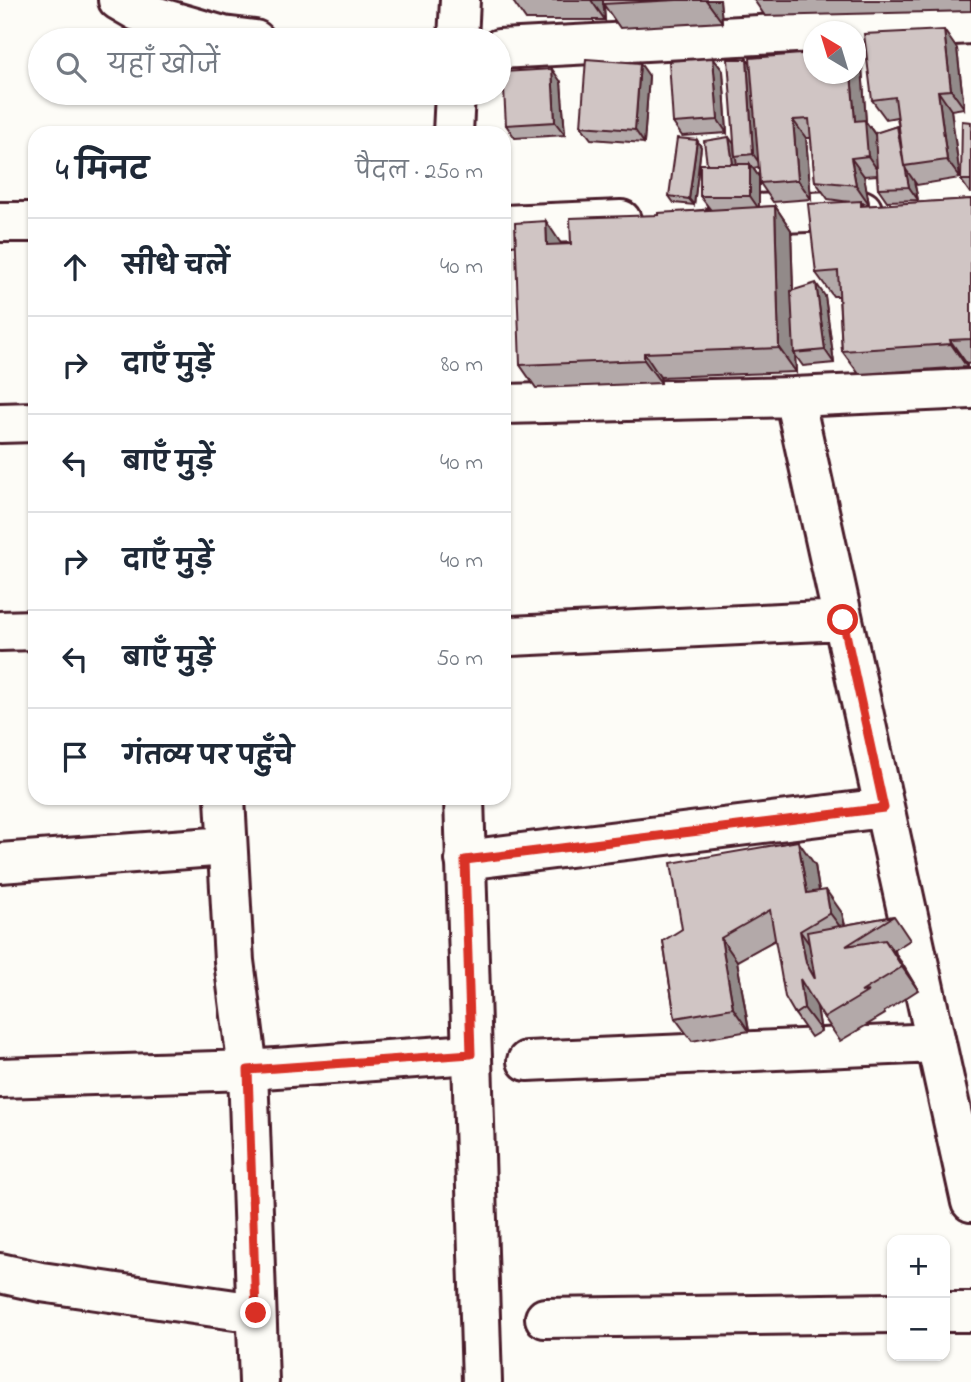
<!DOCTYPE html>
<html lang="hi">
<head>
<meta charset="utf-8">
<style>
  body { margin:0; font-family:"Indie Flower","Playpen Sans Deva",sans-serif; background:#f6f6f7; color:#1f2937 }
  .controls { position:absolute; right:21px; bottom:21px; display:grid; overflow:hidden; border-radius:14px; box-shadow:0 2px 5px #0004 }
  .controls button { width:63px; height:63px; display:grid; place-items:center; padding:0; border:0; border-bottom:2px solid #e0e1e3; background:#fff; color:#1f2937; font:35px sans-serif }
  .compass { position:absolute; left:803px; top:21px; width:63px; height:63px; border-radius:50%; background:#fff; box-shadow:0 2px 5px #0004; rotate:322deg }
  .stop { position:absolute; width:21px; height:21px; margin:-16px; border:5px solid #d93025; border-radius:50%; background:#fff }
  .stop.end { background:#d93025; border-color:#fff; box-shadow:0 2px 7px #0008 }
  .list { margin:0; padding:0; list-style:none }
  h2 { display:flex; justify-content:space-between; align-items:center; height:91px; margin:0; padding:0 28px; font-size:30px }
  h2 small { font-size:23px; font-weight:400; color:#747a83 }
  .list li { display:grid; grid-template-columns:46px 1fr auto; gap:21px; align-items:center; box-sizing:border-box; height:98px; padding:0 28px; border-top:2px solid #e0e1e3 }
  .list b { display:block; font-size:26px; white-space:nowrap }
  .list em { font-size:23px; font-style:normal; color:#747a83 }
  .icon { flex:none; width:38px; height:38px; fill:none; stroke:currentColor; stroke-width:2; stroke-linecap:round; stroke-linejoin:round }
  .map { position:relative; flex:none; width:971px; height:1382px; overflow:hidden }
  .search { position:absolute; background:#fff; box-shadow:0 2px 5px #0004; left:28px; top:28px; width:483px; height:77px; display:flex; align-items:center; gap:18px; box-sizing:border-box; padding:0 24px; border-radius:38px; color:#747a83; font-size:26px }
  .panel { position:absolute; background:#fff; box-shadow:0 2px 5px #0004; left:28px; top:126px; width:483px; height:679px; border-radius:21px }
  .map>svg:first-child { display:block }
  .lines { fill:none; stroke-linecap:round; stroke-linejoin:round }
  .minor-casing { stroke:#4a1f2b; stroke-width:44 }
  .tertiary-casing { stroke:#4a1f2b; stroke-width:44 }
  .minor { stroke:#fdfcf7; stroke-width:38 }
  .tertiary { stroke:#fdfcf7; stroke-width:38 }
  .wall { fill:#b3a9a9; stroke:#4a1f2b; stroke-width:2 }
  .shaded-wall { fill:#928a89; stroke:#4a1f2b; stroke-width:2 }
  .building { fill:#d0c5c4; stroke:#4a1f2b; stroke-width:2 }
  .route { stroke:#d93025; stroke-width:9 }
</style>
</head>
<body>
<div class="map">
<svg width="971" height="1382" viewBox="0 0 971 1382">
  <rect width="100%" height="100%" fill="#fdfcf7"/>
  <filter id="ink" filterUnits="userSpaceOnUse"><feTurbulence type="fractalNoise" baseFrequency=".0143" numOctaves="2"/><feDisplacementMap in="SourceGraphic" scale="14" xChannelSelector="R" yChannelSelector="G"/><feConvolveMatrix kernelMatrix="1 2 1 2 8 2 1 2 1" color-interpolation-filters="sRGB"/></filter>
  <g filter="url(#ink)">
    <g class="lines">
      <g class="minor-casing">
        <path id="minor" d="M118 0 137 11 223 36 255 40
          M831 32 971 24
          M499 49 814 32
          M726 215 862 210
          M0 222H35
          M504 225 621 220
          M794 397 971 389
          M504 404 794 397 971 1202
          M0 423 35 422
          M0 631 35 630
          M511 636 843 620
          M225 798 234 961 248 1070 259 1382
          M465 860 884 808
          M0 863 227 846
          M527 1061 936 1043
          M0 1078 248 1070 471 1054
          M0 1273 41 1282 256 1313
          M945 1312H971
          M545 1318 892 1313"/>
      </g>
      <g class="tertiary-casing">
        <path id="tertiary" d="M458 40 460 0
          M453 133 455 93
          M464 798 482 1382"/>
      </g>
      <use href="#minor" class="minor"/>
      <use href="#tertiary" class="tertiary"/>
    </g>
    <path class="wall" d="M512 0H720L722 22 620 28 604 5 605 20H526Z
      M754 0H971V11L765 16Z
      M957 49 964 108 951 110 960 178 917 185 914 181 918 200 887 201 878 188 877 175 864 176 869 204 862 203 864 206 971 199V363L967 364V367L859 374 842 351 839 296H833L816 273 850 202 828 199 815 181 811 138H806L811 199 773 202 760 183 759 167 753 168 759 177V207L775 206 791 230 793 290 825 296 834 363 803 366 795 355 796 372 660 377 661 383 536 388 520 365 562 244H571L658 215 710 209 700 196 707 164 734 143 747 59 751 65 862 68 866 122 875 134 897 126 899 129 897 117 886 119 872 100Z
      M713 58 723 71 727 133 682 136 673 123Z
      M649 76 644 143 591 139 581 126Z
      M561 82 565 135 515 138 506 125Z
      M971 122V193H970L961 180Z
      M697 140 701 147 694 205 674 203 669 196Z
      M815 865 819 891 842 913 845 925 894 916 910 940 893 951 918 990 884 1012 885 1014 840 1041 817 1007 821 1031 811 1037 795 1014 775 940 737 961 749 1031 692 1041 675 1018 663 941Z"/>
    <path class="shaded-wall" d="M591 0H603L605 20Z
      M706 0H720L722 22Z
      M944 30 957 49 964 108 951 90Z
      M713 58 723 71 727 133 718 120Z
      M747 59 756 72 762 167 753 154Z
      M856 59 862 68 866 122 878 139 881 175 868 156 855 121 851 74H856Z
      M640 63 649 76 644 143 635 130Z
      M552 69 561 82 565 135 555 122Z
      M938 91 951 110 960 178 947 160Z
      M793 120 806 138 811 199 798 180Z
      M729 137 734 144 735 156 736 158 738 172 733 165Z
      M697 140 701 147 694 205 689 199Z
      M851 158 864 176 869 204 856 185Z
      M750 164 759 177V209L750 196Z
      M905 168 914 181 918 200 909 187Z
      M775 206 791 230 795 353H794L795 355 796 372 779 348Z
      M546 221 562 245H547Z
      M816 283 825 296 834 363 825 350Z
      M950 340 967 364V367L951 344Z
      M644 353 660 377 661 383 644 360Z
      M798 841 815 865 823 917 807 893Z
      M826 890 842 913 847 936 830 913Z
      M800 931 817 955 815 979 806 963Z
      M721 938 737 961 749 1031 733 1008Z
      M885 940 902 963 918 990 902 967Z
      M800 979 816 1002 821 1031 804 1008Z"/>
    <path class="building" d="M603 0H677L603 4Z
      M944 30 951 90 938 91 947 160 904 166 895 97 872 100 864 34Z
      M814 53V74H851L855 121 865 120 868 156 851 158 856 185 815 181 809 119 793 120 798 180 760 183 750 58Z
      M713 58 718 120 673 123 669 61Z
      M586 59 640 63 635 130 581 126Z
      M728 59H747L753 154 735 156Z
      M552 69 555 122 506 125 503 72Z
      M962 121 971 122V180H961Z
      M897 126 904 166H905L909 187 878 188 875 133Z
      M729 137 733 164H707L704 141Z
      M677 138 697 140 689 199 669 196Z
      M700 164H750V196H700Z
      M971 199V339L950 340 951 344 842 351 838 271 816 273 808 204 861 201V206Z
      M775 206 779 348 644 353V360L520 365 515 223 546 221 547 245 571 244 570 218 658 215V213Z
      M816 283 825 350 794 353 791 291Z
      M798 841 807 893 826 890 830 913 800 931 806 963 815 979 807 932 894 916 846 946 885 940 902 967 861 992 869 991 824 1018 800 979 804 1008 795 1014 785 997 770 910 721 938 733 1008 675 1018 663 941 682 929 671 863Z"/>
  </g>
  <g class="lines" filter="url(#ink)">
    <path class="route" d="M256 1313 248 1070 471 1054 465 860 884 808 843 620"/>
  </g>
</svg>
<div class="controls">
<button>+</button>
<button>−</button>
</div>
<svg class="compass" viewBox="-18 -18 36 36"><path d="M0-13l5 13h-10z" fill="#e53935"/><path d="M0 13l5-13h-10z" fill="#747a83"/></svg>
<div class="stop" style="left:843px;top:620px"></div>
<div class="stop end" style="left:256px;top:1313px"></div>
<div class="search"><svg class="icon" aria-label="search" viewBox="0 0 24 24"><circle cx="10" cy="10" r="6"/><path d="M15 15l6 6"/></svg>यहाँ खोजें</div>
<section class="panel">
<h2>4 मिनट<small>पैदल · 250 m</small></h2>
<ul class="list">
<li><svg class="icon" aria-label="ahead" viewBox="0 0 24 24"><path d="M12 20V5M6 11l6-6 6 6"/></svg><div><b>सीधे चलें</b></div><em>40 m</em></li>
<li><svg class="icon" aria-label="right" viewBox="0 0 24 24"><path d="M7 20v-9h11M14 6l5 5-5 5"/></svg><div><b>दाएँ मुड़ें</b></div><em>80 m</em></li>
<li><svg class="icon" aria-label="left" viewBox="0 0 24 24"><path d="M17 20v-9H6M10 6l-5 5 5 5"/></svg><div><b>बाएँ मुड़ें</b></div><em>40 m</em></li>
<li><svg class="icon" aria-label="right" viewBox="0 0 24 24"><path d="M7 20v-9h11M14 6l5 5-5 5"/></svg><div><b>दाएँ मुड़ें</b></div><em>40 m</em></li>
<li><svg class="icon" aria-label="left" viewBox="0 0 24 24"><path d="M17 20v-9H6M10 6l-5 5 5 5"/></svg><div><b>बाएँ मुड़ें</b></div><em>50 m</em></li>
<li><svg class="icon" aria-label="arrive" viewBox="0 0 24 24"><path d="M6 21V4h12l-3 4 3 4H6"/></svg><div><b>गंतव्य पर पहुँचे</b></div></li>
</ul>
</section>
</div>
</body>
</html>
